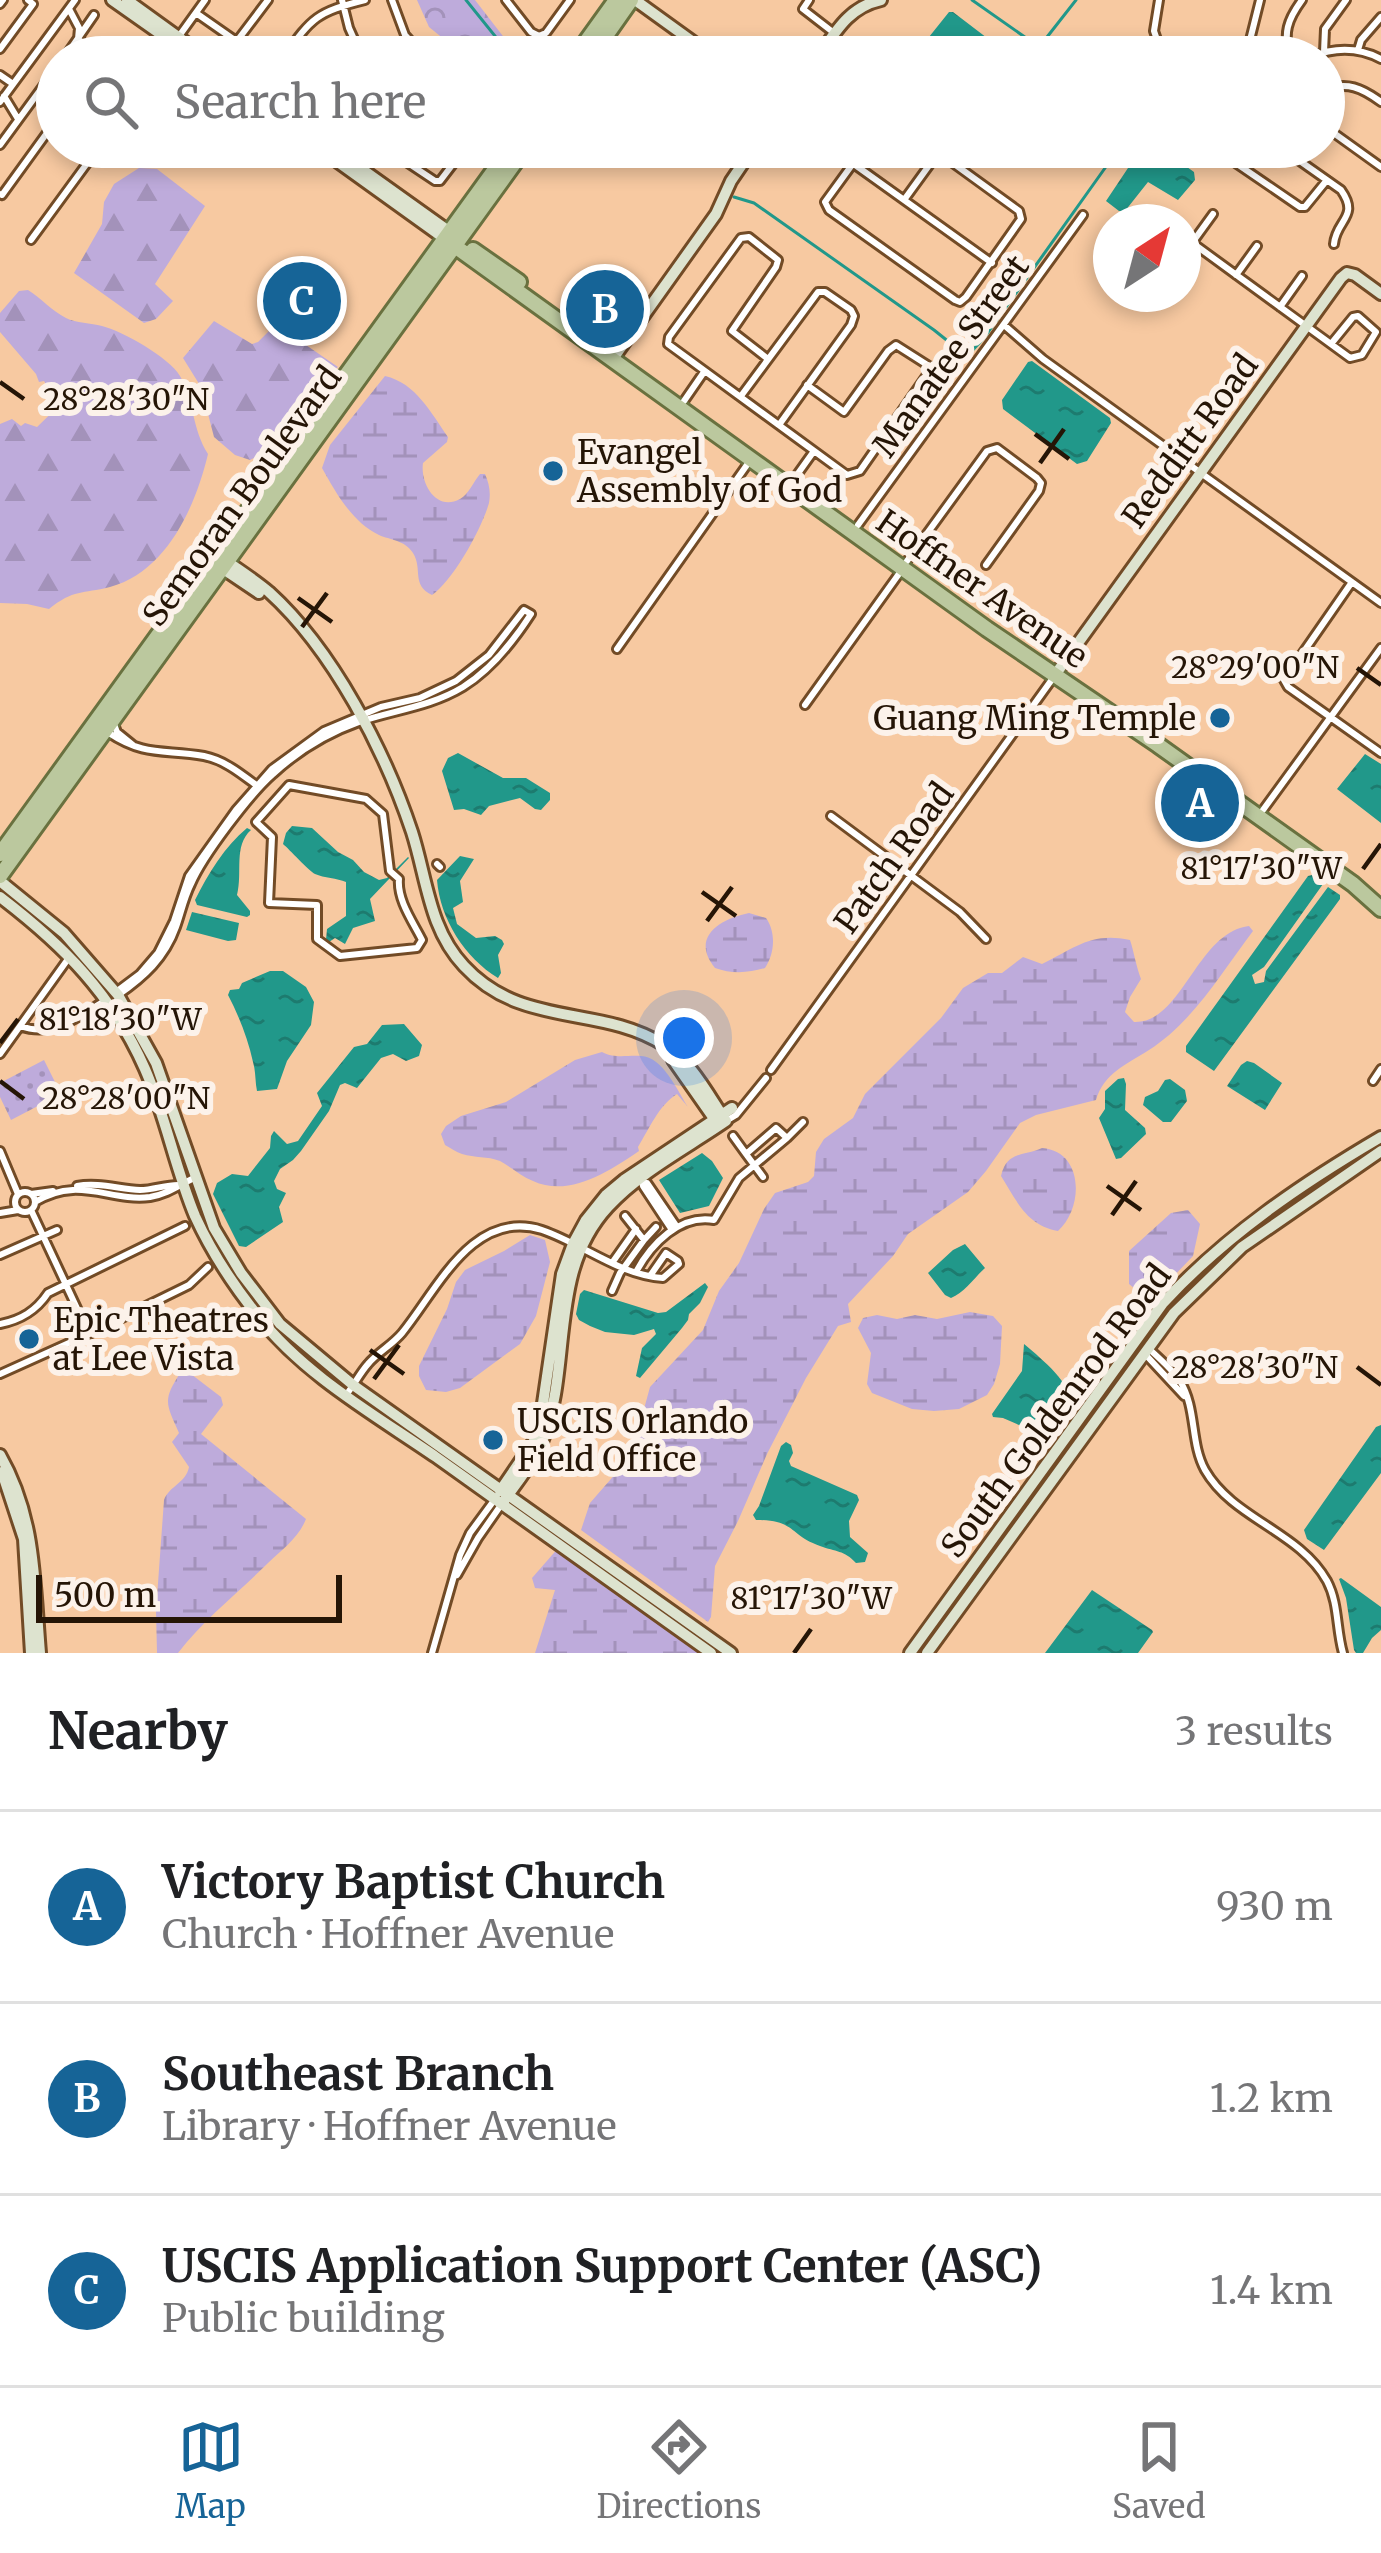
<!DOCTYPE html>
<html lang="en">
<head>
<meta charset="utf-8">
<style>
  body { margin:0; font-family:Merriweather,serif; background:#f6f6f6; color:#202124 }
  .compass { position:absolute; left:1093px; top:204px; width:108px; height:108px; border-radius:50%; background:#fff; box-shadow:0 6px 18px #0003; rotate:36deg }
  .scale { position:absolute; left:36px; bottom:30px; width:306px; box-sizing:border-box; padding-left:12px; border:6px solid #251506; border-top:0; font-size:33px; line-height:42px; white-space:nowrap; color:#251506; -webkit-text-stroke:9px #fcf2ea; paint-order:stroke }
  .you { position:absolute; left:684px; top:1038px; width:42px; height:42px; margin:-30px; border:9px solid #fff; border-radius:50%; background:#1a73e8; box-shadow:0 0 0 18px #1a73e833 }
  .badge { display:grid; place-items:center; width:78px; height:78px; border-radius:50%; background:#166497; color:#fff; font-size:39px; font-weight:700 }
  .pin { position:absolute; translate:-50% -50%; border:6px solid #fff; box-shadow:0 3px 12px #0006 }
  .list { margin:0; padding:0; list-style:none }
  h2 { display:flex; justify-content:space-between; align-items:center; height:156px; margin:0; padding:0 48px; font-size:51px }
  h2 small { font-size:39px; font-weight:400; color:#757577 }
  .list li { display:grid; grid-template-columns:78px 1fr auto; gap:36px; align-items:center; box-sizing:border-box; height:192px; padding:0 48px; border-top:3px solid #e0e0e0 }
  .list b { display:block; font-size:45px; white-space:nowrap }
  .list p { margin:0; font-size:39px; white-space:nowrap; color:#757577 }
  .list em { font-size:39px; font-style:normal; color:#757577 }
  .icon { flex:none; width:66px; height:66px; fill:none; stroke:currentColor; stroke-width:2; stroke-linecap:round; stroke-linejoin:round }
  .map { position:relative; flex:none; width:1381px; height:1653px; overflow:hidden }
  .search { position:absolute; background:#fff; box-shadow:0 6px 18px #0003; left:36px; right:36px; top:36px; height:132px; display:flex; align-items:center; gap:30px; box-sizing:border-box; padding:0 42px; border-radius:66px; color:#757577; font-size:45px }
  .sheet { height:732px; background:#fff }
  nav { display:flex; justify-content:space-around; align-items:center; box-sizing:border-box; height:168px; border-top:3px solid #e0e0e0; background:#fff; font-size:33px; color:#757577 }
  nav a { display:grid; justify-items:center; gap:6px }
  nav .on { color:#166497 }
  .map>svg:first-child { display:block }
  .grass { fill:url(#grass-dots) }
  .forest { fill:url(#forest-firs) }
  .wetland { fill:url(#wetland-marsh) }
  .park { fill:url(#park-crowns) }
  .water { fill:url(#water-ripples) }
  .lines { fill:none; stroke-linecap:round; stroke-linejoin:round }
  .stream { stroke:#21988a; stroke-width:3 }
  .street-casing { stroke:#724b26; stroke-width:12 }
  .secondary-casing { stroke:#724b26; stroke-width:16 }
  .primary-casing { stroke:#69713f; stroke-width:20 }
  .street { stroke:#fff; stroke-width:6 }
  .secondary { stroke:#dde3cf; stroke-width:10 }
  .primary { stroke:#bbc89e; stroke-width:14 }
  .ticks { fill:none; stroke:#251506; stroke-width:4.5 }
  .poi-dot { fill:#166497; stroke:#fcf2ea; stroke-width:4.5 }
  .labels { text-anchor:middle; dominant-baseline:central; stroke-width:12; stroke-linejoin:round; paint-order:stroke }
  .street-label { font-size:33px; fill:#251506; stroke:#fcf2ea }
  .poi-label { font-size:33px; fill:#251506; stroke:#fcf2ea; text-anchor:start }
  .ticks-label { font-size:30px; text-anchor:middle; fill:#251506; stroke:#fcf2ea; stroke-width:12; stroke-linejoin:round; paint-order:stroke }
</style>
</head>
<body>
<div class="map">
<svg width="1381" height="1653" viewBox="0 0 1381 1653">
  <defs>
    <pattern id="grass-dots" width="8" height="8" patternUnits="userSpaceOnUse" patternTransform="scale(3)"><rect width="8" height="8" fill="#beabdb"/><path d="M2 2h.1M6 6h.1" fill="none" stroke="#a392ba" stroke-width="1.8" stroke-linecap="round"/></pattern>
    <pattern id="forest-firs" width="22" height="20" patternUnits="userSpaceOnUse" patternTransform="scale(3)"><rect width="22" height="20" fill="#beabdb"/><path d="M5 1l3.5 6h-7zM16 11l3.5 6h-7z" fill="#a392ba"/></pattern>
    <pattern id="wetland-marsh" width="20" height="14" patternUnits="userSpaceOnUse" patternTransform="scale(3)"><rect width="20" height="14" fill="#beabdb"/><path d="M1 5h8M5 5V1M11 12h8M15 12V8" fill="none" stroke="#a392ba"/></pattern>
    <pattern id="park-crowns" width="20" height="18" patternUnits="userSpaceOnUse" patternTransform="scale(3)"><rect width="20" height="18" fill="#beabdb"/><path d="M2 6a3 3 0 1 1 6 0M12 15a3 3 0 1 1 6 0" fill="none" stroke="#a392ba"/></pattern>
    <pattern id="water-ripples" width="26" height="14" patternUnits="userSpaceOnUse" patternTransform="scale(3)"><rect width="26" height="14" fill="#21988a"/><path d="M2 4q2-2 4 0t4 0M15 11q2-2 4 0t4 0" fill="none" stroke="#1d7b6f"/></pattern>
  </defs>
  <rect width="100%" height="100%" fill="#f7c9a1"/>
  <path class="grass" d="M44 1060 61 1094 11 1120 0 1097V1083Z"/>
  <path class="forest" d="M139 168 157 169 205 206 155 284 173 301 156 319 144 323 74 273 102 224 104 202 114 184Z
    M28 290C41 298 52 311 66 318 76 323 91 323 102 326 122 331 169 357 180 376 194 400 192 429 208 454 196 505 167 572 110 587 82 594 74 589 49 609L27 604 0 603V424L12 419 21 426 25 423 37 427 68 397 50 391 44 381 39 382 36 374 0 332V313L19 291Z
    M214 321 252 344 258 342 272 328 303 343 338 367 320 380 277 447 250 460 235 455 214 437 201 387 183 358Z"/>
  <path class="wetland" d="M385 376C416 383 431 413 448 437L447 442 423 463C420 483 436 512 460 499 468 495 474 481 480 474H485C489 483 491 492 489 503 482 528 453 581 432 595 411 585 423 569 413 553 405 540 390 540 379 535 352 522 336 493 322 468L330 445Z
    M749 913 766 918C776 932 775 953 765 968 749 973 731 974 715 968 690 937 720 919 749 913Z
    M1249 926 1253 931C1222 972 1193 1022 1149 1050 1126 1065 1104 1073 1096 1100L1036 1115 1020 1123 986 1171 968 1192 908 1234 893 1256 848 1304 851 1322 838 1326 806 1378 767 1454 738 1521 715 1566 711 1617 708 1622 581 1530 590 1503 617 1472 635 1442 650 1387 703 1330 719 1291 739 1263 764 1209 775 1193 808 1182 814 1176 816 1152 824 1139 853 1118 865 1094 941 1018 963 988 988 973H1002L1023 957 1042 964C1076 948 1090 932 1130 940 1134 952 1136 966 1141 979L1130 997 1125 1012 1134 1022C1182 1024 1197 932 1249 926Z
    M602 1052C616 1059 626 1055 641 1056 663 1057 677 1090 688 1107L677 1094C659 1105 649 1129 638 1147L639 1151C610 1171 569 1198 533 1181 521 1176 511 1167 500 1161 487 1156 475 1158 462 1154 456 1152 451 1148 445 1145L441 1134 446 1126 461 1116 506 1102 575 1060Z
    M1042 1148C1084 1151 1084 1208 1058 1231 1026 1225 1017 1201 1001 1176 1007 1150 1023 1157 1042 1148Z
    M1188 1210 1200 1224 1193 1256 1150 1301 1129 1284V1251L1171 1213Z
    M530 1235 545 1240 550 1262 536 1316 520 1344 460 1388 446 1392 426 1390 419 1376V1366L447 1309 456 1282 465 1270 504 1251Z
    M970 1312 993 1316 1002 1326 1000 1364 994 1384 987 1395 959 1409 934 1411 912 1409 872 1393 867 1384 871 1353 858 1328 863 1318 877 1315 897 1319 915 1315 937 1319Z
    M187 1371 221 1397 223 1405 201 1434 306 1519C299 1537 282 1550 268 1563 238 1593 204 1619 178 1653H157L156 1611 164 1500C169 1486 186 1483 189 1467L172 1442 179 1433C166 1404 162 1400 181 1372Z
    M560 1546 707 1653H535L555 1590 535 1588 532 1578Z"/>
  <path class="park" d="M417 0H475L519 57H466L429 27Z"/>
  <path class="water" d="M949 12H953L991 41 998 42 1001 51 996 57H913Z
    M1142 147H1159L1194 172 1195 180 1178 200 1148 182 1125 211H1119L1106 201Z
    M1032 361 1110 418 1111 423 1087 461 1077 464 1003 409 1002 400 1028 362Z
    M458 753 503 778H526L550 793V800L541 810 535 809 520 798 489 806 481 815 464 809 454 810 442 771 448 758Z
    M1365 754 1381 764V823L1337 789Z
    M292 826 312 828 338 852 353 860 364 872 379 880 387 878 408 857 409 858 370 899 375 921 353 928 345 944 335 938 329 942 326 940 327 929 346 916V882C337 878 324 878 315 874 309 871 289 849 283 844L286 833Z
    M247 828 251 830C233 846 243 872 237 895L250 911V915L247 917 197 905 195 900C208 874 225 846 247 828Z
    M460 856 474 859 460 881 463 902 453 908 457 924 476 938 495 936 502 940 504 944 498 955 501 973 498 978C465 958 440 919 437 880Z
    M1312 875 1323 884 1264 967 1252 975 1255 984 1264 982 1266 971 1328 887 1340 895V899L1214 1071 1186 1052V1046L1308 876Z
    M192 912 239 923 236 940 228 941 186 930Z
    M270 971H283L306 987 314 1002 311 1025 287 1061 277 1089 257 1091C255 1082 256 1072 253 1062 248 1039 239 1016 228 995L230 990 239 989 242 983Z
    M404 1024 422 1045 419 1056 406 1061 393 1054 381 1058 357 1088 345 1083 340 1085 329 1111 301 1151 293 1160 280 1169 274 1181 277 1189 286 1193 279 1207 283 1222 246 1247 239 1246 213 1194 217 1183 232 1174 248 1176 270 1148 271 1136 274 1131 287 1144 298 1141 322 1106 317 1093 354 1047 367 1044 382 1025Z
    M1247 1061 1254 1063 1282 1083 1265 1110 1227 1086 1241 1065Z
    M1124 1078 1126 1084 1125 1110 1145 1128 1146 1134 1121 1158 1116 1159 1099 1118 1105 1109V1091L1118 1079Z
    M1170 1079 1185 1090 1187 1101 1171 1122H1163L1143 1105 1145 1097 1158 1091 1165 1080Z
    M702 1153 712 1161 723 1178 709 1206 680 1213 659 1180Z
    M965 1244 985 1268C974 1278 964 1293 951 1298L945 1295 928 1273 953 1250Z
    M705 1283 708 1287 700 1303 689 1314 688 1320 682 1328 640 1378 636 1376 642 1348 656 1334 654 1329 634 1335 605 1332 590 1326 579 1320 576 1314 580 1294 584 1290 658 1313 666 1312Z
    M1024 1344C1037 1355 1076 1386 1069 1404 1066 1412 1056 1421 1052 1428L1033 1431 1003 1418 993 1417 992 1414 1022 1371Z
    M1381 1425V1473L1324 1550 1307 1539 1304 1530 1376 1427Z
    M786 1442 791 1445 793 1453 789 1461 791 1466 857 1495 859 1500 849 1521 850 1537 868 1553 865 1562 856 1563C844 1550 836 1552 820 1546 789 1535 796 1520 756 1520L753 1515 759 1506 781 1446Z
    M1341 1578 1381 1607V1630L1372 1638 1363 1653H1356L1354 1650 1346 1598 1339 1579Z
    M1092 1590 1152 1630 1153 1632 1138 1653H1045Z"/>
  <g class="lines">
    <path class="stream" d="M466 0 512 57
      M972 0 1039 47
      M1040 46 1076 0
      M734 197 754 203 934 330 964 354H969L984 338 1120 147"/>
    <g class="street-casing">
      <path id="street" d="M342 0 349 28 362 57
        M392 0 405 35 425 57
        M506 0 531 32 539 36 546 33 570 0
        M809 0 803 9 834 33
        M1159 0 1154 31 1163 57
        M0 4 3 0
        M69 9 79 28 78 39 101 57
        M196 13 259 57
        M237 41 268 0
        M0 49 33 4 28 0
        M1358 50 1361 40 1381 17
        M1324 52 1325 29 1346 0
        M65 57 94 15
        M164 57 205 0
        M284 57C312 17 317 12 365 0
        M1253 57 1250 40 1260 0
        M1291 57C1282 34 1288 19 1302 0
        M1311 57C1335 47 1358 47 1381 59
        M0 75 13 84
        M1324 90C1347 81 1362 88 1381 102
        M4 96 18 119
        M0 102 75 0
        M1324 126 1381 167
        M0 145 57 67
        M384 147 435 181H440L466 147
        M830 147 992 263
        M865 147 825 202 829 210 955 300 960 302 966 297 1021 219 1019 211 946 158 938 157 933 160 904 200
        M1220 147 1224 155 1300 207H1305L1327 180
        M1280 147 1341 190C1360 217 1336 220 1334 244
        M398 157 406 147
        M0 194 2 195 57 119
        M1166 217 1167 222
        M1183 236 1350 358 1362 355 1376 332 1358 316 1353 317 1331 344
        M31 240 99 147
        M1192 243 1213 214
        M1236 275 1257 246
        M1280 307 1302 276
        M1004 325 1043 359 1381 603
        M768 359 732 331 776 267 778 260 749 237 741 238 669 337 668 344 847 475 860 471 929 372V366L896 345 888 351 844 412 807 385
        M741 396 818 292H825L851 310 854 316 851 325 779 425
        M684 401 704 372
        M794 479 814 451
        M858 525 1083 215
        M907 561 987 451 997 448 1037 478 1041 483 1039 491 986 565
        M1352 582 1284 680 1288 687 1381 753
        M617 649 749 462
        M805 705 901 571
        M113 722 117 732 133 745
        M109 733C145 757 165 749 204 756 224 760 240 773 256 785
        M289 785 366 799 383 814 390 871 399 879C397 900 413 922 422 940L417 948 340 956 317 939V905L269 903 272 837 256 822Z
        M1263 810 1381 648
        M831 816 960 912 986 939
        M437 864 440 867
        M116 992 140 974 158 953 174 921 189 876 236 810 272 769 324 731 381 707 420 698 456 681 489 655 524 610 531 614C513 642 492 669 463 687 430 707 394 710 359 722 328 733 297 752 273 774 250 794 203 856 191 884 184 898 181 913 176 927 165 958 144 977 118 995
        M20 1026C53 1038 78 1017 106 1000
        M0 1054 68 959
        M771 1070 1053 678
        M1373 1081 1381 1069
        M726 1121 736 1115 766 1078
        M787 1138 803 1122
        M0 1151 18 1194
        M746 1154 763 1177
        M641 1179 643 1186 672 1230
        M644 1183H647L677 1227
        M77 1186C98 1182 119 1189 140 1190 154 1190 167 1184 180 1185
        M15 1202a10 10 0 1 1 20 0a10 10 0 1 1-20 0Z
        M31 1194 53 1191
        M35 1202C79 1175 109 1202 150 1197 168 1194 179 1185 194 1178
        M0 1213 18 1210
        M644 1240 656 1227
        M0 1255 57 1230
        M612 1263 636 1229
        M636 1272C651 1244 680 1214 714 1220L739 1178 787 1138 776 1128 746 1154 733 1136
        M612 1291 620 1273 644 1240 625 1216
        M0 1324C21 1320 36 1311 48 1293L185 1226
        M89 1334 189 1285 208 1267
        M1148 1348C1159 1358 1172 1369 1180 1381 1197 1408 1190 1443 1205 1470 1233 1519 1299 1531 1327 1581 1339 1604 1336 1629 1343 1653
        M1144 1353 1184 1396
        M0 1374 89 1334 31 1210
        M346 1395C354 1385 360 1373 368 1364 378 1352 392 1345 402 1333 437 1290 473 1208 542 1230 583 1244 619 1275 663 1278L679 1264 678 1261 666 1253 650 1276
        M457 1575 478 1538 501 1505
        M432 1653 460 1555 470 1533 495 1499"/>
    </g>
    <g class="secondary-casing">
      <path id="secondary" d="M112 0 193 57
        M127 0 206 57
        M635 0 714 57
        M818 57C836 31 849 7 881 0
        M317 147 445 239
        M331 147 450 232
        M612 360 716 214 731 181 754 147
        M225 560C239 570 255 580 269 592 333 650 385 751 412 832 427 879 429 929 464 966 522 1029 599 1004 664 1045 692 1062 708 1095 726 1121 687 1148 640 1172 608 1207 547 1273 573 1366 542 1442 533 1464 515 1484 502 1504
        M219 566 259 593
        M1055 675 1341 278 1347 273 1355 275 1381 294
        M0 881 64 933 118 995 156 1063 214 1228 241 1273 280 1324 353 1385 731 1653
        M0 897C64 946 112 994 145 1069 166 1117 175 1168 195 1216 211 1251 233 1285 258 1316 304 1375 375 1415 436 1457 528 1522 619 1588 711 1653
        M673 1060 717 1123
        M0 1455C36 1518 34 1582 40 1653
        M2 1472 24 1539 31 1653
        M500 1491 534 1441 541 1417 562 1274 573 1244 586 1220 606 1195 624 1180 732 1108
        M910 1653 1163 1303C1226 1235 1301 1184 1381 1137
        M927 1653 1174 1313 1242 1247 1381 1151"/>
    </g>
    <g class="primary-casing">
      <path id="primary" d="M575 57 616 0
        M591 57 631 0
        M445 239 987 629 1158 745 1353 884 1381 909
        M473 250 519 282
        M0 854 511 147
        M0 876 526 147"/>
    </g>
    <use href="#street" class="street"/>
    <use href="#secondary" class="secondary"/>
    <use href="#primary" class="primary"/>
  </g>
  <path class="ticks" d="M0 382 24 399M1035 434 1069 459M1040 463 1064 429M298 598 332 622M302 627 327 593M1357 668 1381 685M1363 869 1381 844M702 892 736 916M707 921 732 887M0 1043 18 1019M0 1081 24 1099M1107 1186 1141 1210M1112 1215 1136 1181M370 1350 404 1374M1357 1367 1381 1385M374 1379 399 1345M794 1653 811 1629"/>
  <g class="poi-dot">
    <circle cx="553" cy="471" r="12"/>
    <circle cx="1220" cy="718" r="12"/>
    <circle cx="29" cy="1339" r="12"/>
    <circle cx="493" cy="1440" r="12"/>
  </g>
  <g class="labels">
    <g class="street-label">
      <text transform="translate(951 356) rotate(-54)">Manatee Street</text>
      <text transform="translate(1190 441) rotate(-54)">Redditt Road</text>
      <text transform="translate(242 496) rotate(-54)">Semoran Boulevard</text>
      <text transform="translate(982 589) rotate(35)">Hoffner Avenue</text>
      <text transform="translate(894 858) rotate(-54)">Patch Road</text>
      <text transform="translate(1056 1411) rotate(-53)">South Goldenrod Road</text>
    </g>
    <g class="poi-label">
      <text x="577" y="452">Evangel<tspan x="577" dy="38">Assembly of God</tspan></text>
      <text x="1196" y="718" text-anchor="end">Guang Ming Temple</text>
      <text x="53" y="1320">Epic Theatres<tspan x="53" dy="38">at Lee Vista</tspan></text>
      <text x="517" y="1421">USCIS Orlando<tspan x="517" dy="38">Field Office</tspan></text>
    </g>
  </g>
  <g class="ticks-label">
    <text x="126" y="410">28°28'30"N</text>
    <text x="1255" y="678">28°29'00"N</text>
    <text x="1261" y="879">81°17'30"W</text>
    <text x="120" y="1030">81°18'30"W</text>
    <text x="126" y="1109">28°28'00"N</text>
    <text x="1255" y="1378">28°28'30"N</text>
    <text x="811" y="1609">81°17'30"W</text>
  </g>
</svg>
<svg class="compass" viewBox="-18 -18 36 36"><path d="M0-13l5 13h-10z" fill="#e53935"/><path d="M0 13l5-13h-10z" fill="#757577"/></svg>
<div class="scale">500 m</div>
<div class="you"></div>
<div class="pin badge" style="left:1200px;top:803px">A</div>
<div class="pin badge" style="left:605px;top:309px">B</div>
<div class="pin badge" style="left:302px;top:301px">C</div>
<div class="search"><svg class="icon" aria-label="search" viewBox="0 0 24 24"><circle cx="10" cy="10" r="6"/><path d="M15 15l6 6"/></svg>Search here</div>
</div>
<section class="sheet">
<h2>Nearby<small>3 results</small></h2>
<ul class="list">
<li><span class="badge">A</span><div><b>Victory Baptist Church</b><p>Church · Hoffner Avenue</p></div><em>930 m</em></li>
<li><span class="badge">B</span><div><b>Southeast Branch</b><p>Library · Hoffner Avenue</p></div><em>1.2 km</em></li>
<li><span class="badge">C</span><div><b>USCIS Application Support Center (ASC)</b><p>Public building</p></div><em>1.4 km</em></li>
</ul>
</section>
<nav>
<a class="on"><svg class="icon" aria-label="map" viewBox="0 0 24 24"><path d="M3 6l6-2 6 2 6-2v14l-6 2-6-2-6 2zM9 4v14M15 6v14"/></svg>Map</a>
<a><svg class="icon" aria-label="directions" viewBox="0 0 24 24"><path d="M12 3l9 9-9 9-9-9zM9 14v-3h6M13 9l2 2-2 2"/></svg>Directions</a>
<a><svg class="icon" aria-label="saved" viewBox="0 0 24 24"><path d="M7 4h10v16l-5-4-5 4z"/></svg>Saved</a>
</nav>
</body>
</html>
